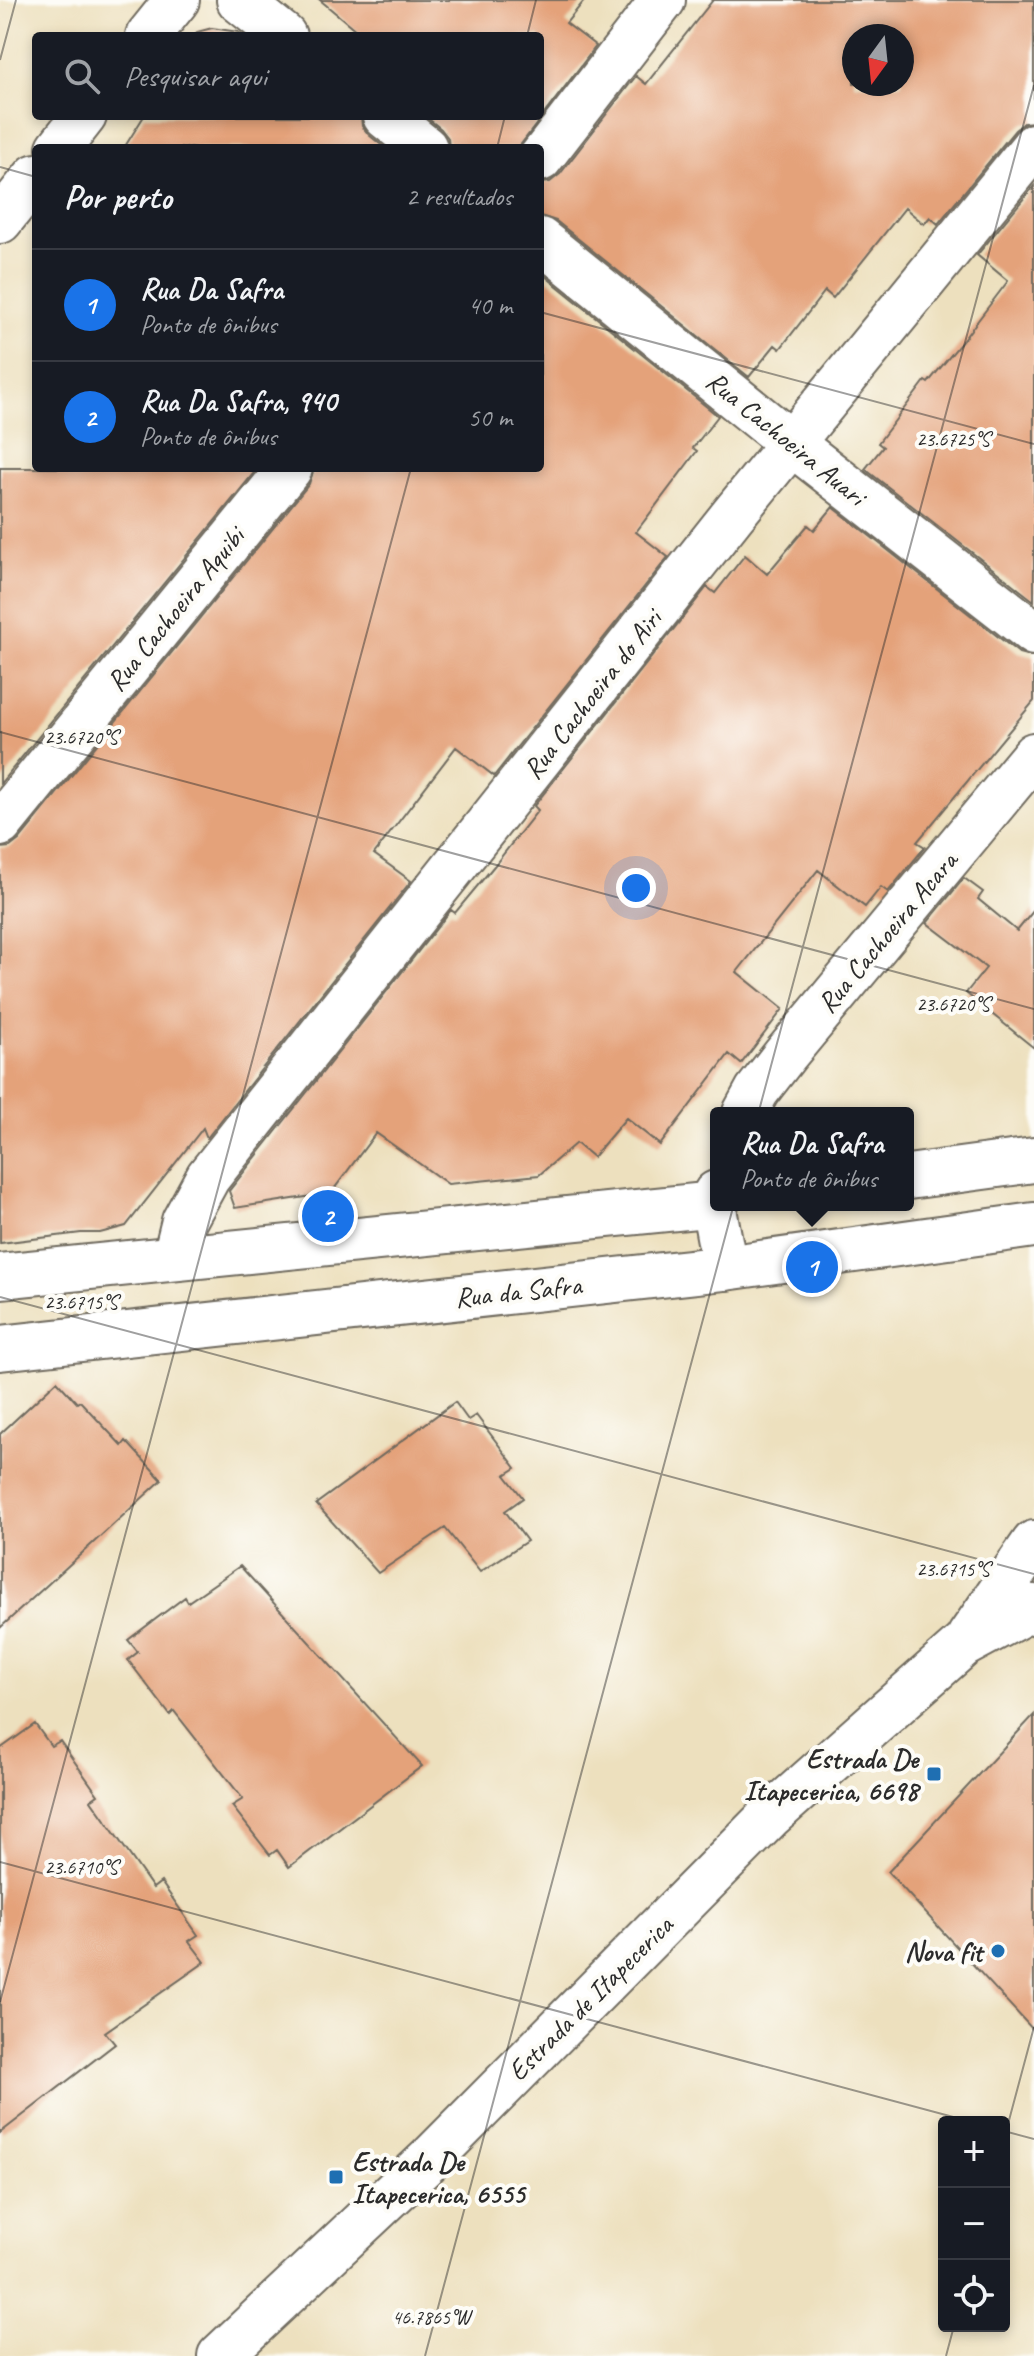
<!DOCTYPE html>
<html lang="pt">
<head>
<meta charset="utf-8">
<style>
  body { margin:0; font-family:Caveat,sans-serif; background:#242831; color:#f1f3f6 }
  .controls { position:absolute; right:24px; bottom:24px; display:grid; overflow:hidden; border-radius:8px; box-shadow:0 4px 12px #0003 }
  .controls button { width:72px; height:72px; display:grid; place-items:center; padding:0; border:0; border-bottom:2px solid #363941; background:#171b24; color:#f1f3f6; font:40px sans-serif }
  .compass { position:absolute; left:842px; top:24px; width:72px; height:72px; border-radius:50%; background:#171b24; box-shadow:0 4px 12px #0003; rotate:195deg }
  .you { position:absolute; left:636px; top:888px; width:28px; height:28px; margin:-20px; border:6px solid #fff; border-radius:50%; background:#1a73e8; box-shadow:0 0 0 12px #1a73e833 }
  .badge { display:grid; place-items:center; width:52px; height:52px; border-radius:50%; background:#1a73e8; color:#fff; font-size:26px; font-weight:700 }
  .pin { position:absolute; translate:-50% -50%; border:4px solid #fff; box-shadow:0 2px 8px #0006 }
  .popup { position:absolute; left:710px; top:1107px; width:204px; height:104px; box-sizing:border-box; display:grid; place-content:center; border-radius:8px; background:#171b24; filter:drop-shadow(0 2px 6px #0005); font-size:26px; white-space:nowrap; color:#9ea1a6 }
  .popup b { font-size:30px; color:#f1f3f6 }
  .popup::after { content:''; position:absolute; left:50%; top:100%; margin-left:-16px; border:16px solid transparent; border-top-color:#171b24 }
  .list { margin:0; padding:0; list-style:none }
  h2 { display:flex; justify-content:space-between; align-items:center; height:104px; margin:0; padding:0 32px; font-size:34px }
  h2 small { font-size:26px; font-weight:400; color:#9ea1a6 }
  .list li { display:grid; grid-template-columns:52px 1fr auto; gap:24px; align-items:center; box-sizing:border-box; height:112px; padding:0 32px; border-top:2px solid #363941 }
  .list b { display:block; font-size:30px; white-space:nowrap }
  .list p { margin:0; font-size:26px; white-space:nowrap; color:#9ea1a6 }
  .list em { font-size:26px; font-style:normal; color:#9ea1a6 }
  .icon { flex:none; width:44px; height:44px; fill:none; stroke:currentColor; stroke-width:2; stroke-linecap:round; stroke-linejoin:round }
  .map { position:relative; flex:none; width:1034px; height:2356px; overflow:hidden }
  .search { position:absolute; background:#171b24; box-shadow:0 4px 12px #0003; left:32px; top:32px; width:512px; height:88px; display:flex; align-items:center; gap:20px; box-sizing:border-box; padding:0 28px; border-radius:8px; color:#9ea1a6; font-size:30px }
  .panel { position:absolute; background:#171b24; box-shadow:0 4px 12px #0003; left:32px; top:144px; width:512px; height:328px; border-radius:8px }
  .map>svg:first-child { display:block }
  .building { fill:#e4a27a; fill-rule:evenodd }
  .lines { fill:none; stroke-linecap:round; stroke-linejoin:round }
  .minor-casing { stroke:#6f6a5e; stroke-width:48 }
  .secondary-casing { stroke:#6f6a5e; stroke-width:48 }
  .primary-casing { stroke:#6f6a5e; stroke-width:48 }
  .minor { stroke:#fff; stroke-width:44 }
  .secondary { stroke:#fff; stroke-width:44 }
  .primary { stroke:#fff; stroke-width:44 }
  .ticks { fill:none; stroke:#2b2b2b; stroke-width:2; stroke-opacity:0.45 }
  .poi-dot { fill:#1f6fb2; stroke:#fdfcf7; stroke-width:3 }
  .labels { text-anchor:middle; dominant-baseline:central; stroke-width:8; stroke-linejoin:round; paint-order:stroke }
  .street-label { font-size:28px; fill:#2b2b2b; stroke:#fdfcf7 }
  .poi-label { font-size:28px; font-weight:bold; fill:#2b2b2b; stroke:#fdfcf7; text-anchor:end }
  .ticks-label { font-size:20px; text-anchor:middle; fill:#2b2b2b; stroke:#fdfcf7; stroke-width:8; stroke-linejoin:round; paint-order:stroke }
</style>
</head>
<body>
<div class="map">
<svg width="1034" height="2356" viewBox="0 0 1034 2356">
  <rect width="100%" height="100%" fill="#fdfcf7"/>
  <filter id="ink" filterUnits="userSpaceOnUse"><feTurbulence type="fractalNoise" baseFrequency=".0125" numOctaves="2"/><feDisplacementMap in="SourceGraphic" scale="16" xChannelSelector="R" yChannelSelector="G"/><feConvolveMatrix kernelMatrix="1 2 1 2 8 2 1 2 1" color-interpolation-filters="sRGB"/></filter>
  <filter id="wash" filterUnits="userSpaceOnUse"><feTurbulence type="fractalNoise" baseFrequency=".006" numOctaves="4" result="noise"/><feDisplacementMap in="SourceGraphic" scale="32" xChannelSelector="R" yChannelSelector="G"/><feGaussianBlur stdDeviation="1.8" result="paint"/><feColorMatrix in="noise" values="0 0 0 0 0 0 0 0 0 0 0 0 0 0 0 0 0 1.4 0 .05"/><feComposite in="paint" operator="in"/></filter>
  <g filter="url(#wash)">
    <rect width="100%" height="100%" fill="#ede0be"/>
    <g id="blocks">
      <path class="building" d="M320 0H585L566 23 596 46 518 148H449L448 138 441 129 425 116H540V36H363Z
        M713 0H1034V122L1024 123 1015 130 938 224 930 217 924 224 905 208 833 298 825 291 780 349 775 345 749 377 556 221 540 216V183L550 182 560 174 636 76 646 84ZM854 36H902V84H854Z
        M212 28 238 32 244 36H195L197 32Z
        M144 116H361L362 126 369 135 385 148H124Z
        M1034 186V601L865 469 883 447 878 443 925 381 928 383 960 344 1008 281 977 255Z
        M540 272 718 416 693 448 697 451 636 532 668 557 494 776 456 747 374 854 411 881 207 1138 203 1128 126 1226 100 1233H81L0 1243V848L10 847 19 840 309 484 314 468H540Z
        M0 468H258L0 784Z
        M833 507 1019 653 1034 657V701L917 842 925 847 888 892 881 887 865 907 818 870 737 972 783 1009 741 1064 729 1054 660 1145 626 1118 593 1157 576 1143 539 1175 448 1184 376 1133 331 1193 235 1208 229 1191 451 910 455 913 494 866 538 810 534 806 707 587 715 593 745 555 767 574 808 525 814 530Z
        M964 878 983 892 978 899 1017 931 1034 910V1048L966 993 986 968 927 923Z
        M57 1381 77 1403 80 1401 122 1446 126 1441 162 1480 0 1628V1434Z
        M455 1402 468 1420 476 1415 516 1468 505 1475 523 1498 505 1511 527 1541 480 1572 445 1528 378 1573 316 1504Z
        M240 1566 422 1766 289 1867 277 1850 270 1855 232 1806 243 1799 174 1711 170 1715 128 1660 138 1652 128 1640 185 1597 188 1602Z
        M1034 1715V2031L888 1872Z
        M35 1724 51 1746 60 1741 98 1795 91 1800 153 1888 161 1882 198 1935 189 1941 205 1962 105 2032 115 2044 0 2133V1749Z"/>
    </g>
  </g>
  <g filter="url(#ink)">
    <use href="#blocks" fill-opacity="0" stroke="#6f6a5e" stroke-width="2"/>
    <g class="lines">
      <g class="minor-casing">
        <path id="minor" d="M239 0 284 36
          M148 36 177 0
          M385 116 425 148
          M59 148 84 116
          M540 159 663 0
          M0 221 36 176
          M540 240 791 443 1034 633
          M0 824 290 468
          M745 1113 757 1091 785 1055 1034 755
          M716 1193 713 1204 725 1268
          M175 1257 184 1221 208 1177 732 516 1034 146"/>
      </g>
      <g class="secondary-casing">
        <path id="secondary" d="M908 1177 1034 1160
          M0 1276 716 1204
          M0 1348 725 1268 1034 1225"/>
      </g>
      <g class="primary-casing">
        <path id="primary" d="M969 1637 1034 1543
          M220 2356 431 2158 770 1816 963 1645 1034 1607"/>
      </g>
      <use href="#minor" class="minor"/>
      <use href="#secondary" class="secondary"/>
      <use href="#primary" class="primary"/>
    </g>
  </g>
  <path class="ticks" d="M527 36 536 0M0 60 16 0M497 148 505 116M0 167 36 177M540 312 1034 444M0 732 1034 1009M0 1297 1034 1574M0 1862 972 2122M0 2002 411 468M1004 2131 1034 2139M1004 2139 1034 2027M425 2356 1034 85M946 2356 954 2326"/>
  <g class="poi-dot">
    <rect x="926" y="1766" width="16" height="16" rx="4"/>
    <circle cx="998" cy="1951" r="8"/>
    <rect x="328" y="2169" width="16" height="16" rx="4"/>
  </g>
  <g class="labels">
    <g class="street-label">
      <text transform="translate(786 438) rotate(39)">Rua Cachoeira Auari</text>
      <text transform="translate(175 609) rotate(-51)">Rua Cachoeira Aquibi</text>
      <text transform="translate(592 694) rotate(-52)">Rua Cachoeira do Airi</text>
      <text transform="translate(887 932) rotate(-50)">Rua Cachoeira Acara</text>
      <text transform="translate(518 1291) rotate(-6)">Rua da Safra</text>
      <text transform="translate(590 1998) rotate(-45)">Estrada de Itapecerica</text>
    </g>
    <g class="poi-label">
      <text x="918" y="1758">Estrada De<tspan x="918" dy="32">Itapecerica, 6698</tspan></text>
      <text x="982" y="1951">Nova fit</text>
      <text x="352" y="2161" text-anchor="start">Estrada De<tspan x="352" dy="32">Itapecerica, 6555</tspan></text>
    </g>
  </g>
  <g class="ticks-label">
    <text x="953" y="446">23.6725°S</text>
    <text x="81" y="744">23.6720°S</text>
    <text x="953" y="1011">23.6720°S</text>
    <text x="81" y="1309">23.6715°S</text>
    <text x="953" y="1576">23.6715°S</text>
    <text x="81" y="1874">23.6710°S</text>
    <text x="431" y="2324">46.7865°W</text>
  </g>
</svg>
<div class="controls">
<button>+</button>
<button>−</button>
<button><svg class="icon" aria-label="locate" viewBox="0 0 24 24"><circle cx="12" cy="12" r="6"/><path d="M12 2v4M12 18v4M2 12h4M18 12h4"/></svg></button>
</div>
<svg class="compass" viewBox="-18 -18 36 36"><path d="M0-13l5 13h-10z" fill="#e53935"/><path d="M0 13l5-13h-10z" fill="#9ea1a6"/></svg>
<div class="you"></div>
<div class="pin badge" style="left:812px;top:1267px">1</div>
<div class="popup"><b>Rua Da Safra</b>Ponto de ônibus</div>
<div class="pin badge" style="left:328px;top:1216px">2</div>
<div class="search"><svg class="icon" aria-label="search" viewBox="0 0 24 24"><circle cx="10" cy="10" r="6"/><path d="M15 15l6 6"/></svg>Pesquisar aqui</div>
<section class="panel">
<h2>Por perto<small>2 resultados</small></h2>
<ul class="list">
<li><span class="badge">1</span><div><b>Rua Da Safra</b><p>Ponto de ônibus</p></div><em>40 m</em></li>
<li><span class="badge">2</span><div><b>Rua Da Safra, 940</b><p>Ponto de ônibus</p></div><em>50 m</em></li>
</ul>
</section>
</div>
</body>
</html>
